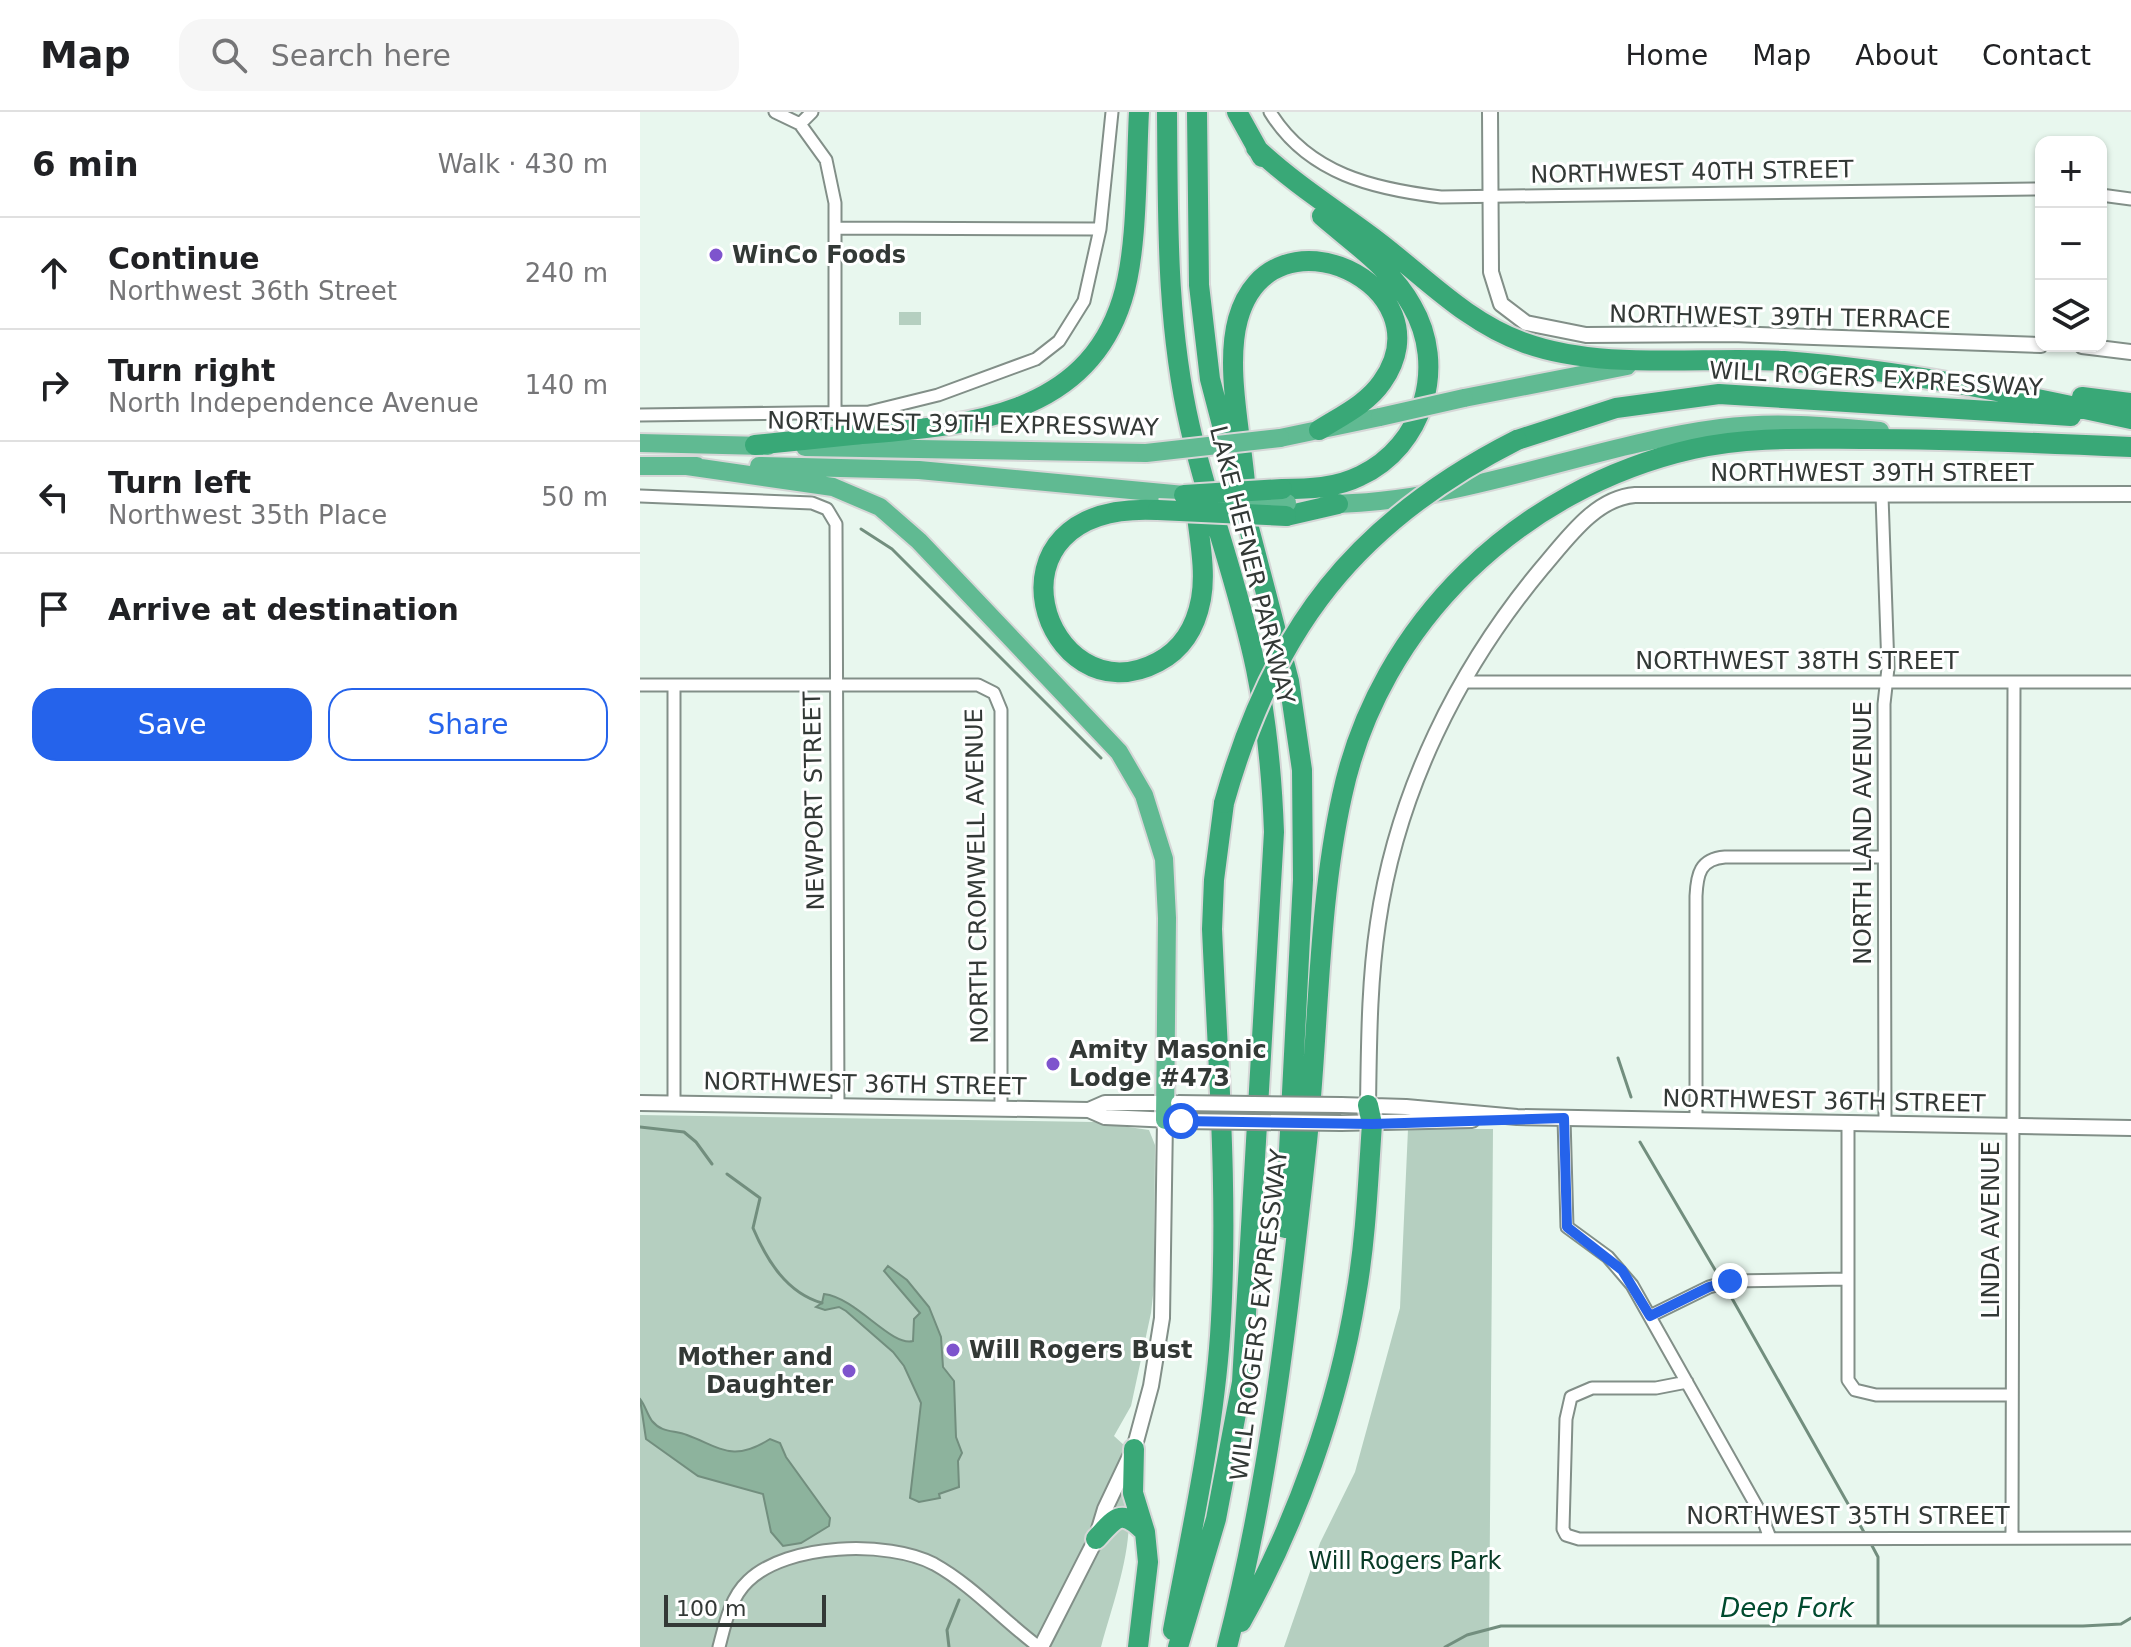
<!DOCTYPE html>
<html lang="en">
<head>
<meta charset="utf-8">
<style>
  body { margin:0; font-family:"DejaVu Sans",sans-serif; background:#f6f6f6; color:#202124 }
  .controls { position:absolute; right:24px; top:24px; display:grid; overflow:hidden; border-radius:16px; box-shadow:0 2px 6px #0004 }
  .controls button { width:72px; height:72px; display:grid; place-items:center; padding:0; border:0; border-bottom:2px solid #e0e0e0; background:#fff; color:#202124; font:40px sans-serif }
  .scale { position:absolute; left:24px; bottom:20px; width:162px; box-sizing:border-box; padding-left:8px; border:4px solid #333936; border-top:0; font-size:22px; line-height:28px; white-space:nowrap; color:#333936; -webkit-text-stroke:6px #fff; paint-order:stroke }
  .stop { position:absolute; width:24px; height:24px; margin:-18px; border:6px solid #2563eb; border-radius:50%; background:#fff }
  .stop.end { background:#2563eb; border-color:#fff; box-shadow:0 2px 8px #0008 }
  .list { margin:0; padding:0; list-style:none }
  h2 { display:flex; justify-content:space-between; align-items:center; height:104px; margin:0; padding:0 32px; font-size:34px }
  h2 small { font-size:26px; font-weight:400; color:#757577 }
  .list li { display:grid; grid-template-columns:52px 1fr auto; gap:24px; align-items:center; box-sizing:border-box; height:112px; padding:0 32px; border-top:2px solid #e0e0e0 }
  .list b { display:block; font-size:30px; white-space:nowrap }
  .list p { margin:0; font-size:26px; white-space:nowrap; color:#757577 }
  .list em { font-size:26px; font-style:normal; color:#757577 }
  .actions { display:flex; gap:16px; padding:24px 32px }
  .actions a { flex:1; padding:18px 0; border:2px solid #2563eb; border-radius:24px; text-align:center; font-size:28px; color:#2563eb }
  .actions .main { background:#2563eb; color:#fff }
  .icon { flex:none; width:44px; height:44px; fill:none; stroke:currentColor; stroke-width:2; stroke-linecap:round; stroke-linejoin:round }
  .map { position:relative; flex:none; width:1491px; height:1535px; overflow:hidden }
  header { display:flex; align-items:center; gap:48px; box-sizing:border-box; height:112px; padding:0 40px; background:#fff; border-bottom:2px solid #e0e0e0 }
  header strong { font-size:38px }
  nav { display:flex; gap:44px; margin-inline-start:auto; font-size:28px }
  .search { width:560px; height:72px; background:#f6f6f6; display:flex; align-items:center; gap:20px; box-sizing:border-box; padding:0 28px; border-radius:24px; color:#757577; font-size:30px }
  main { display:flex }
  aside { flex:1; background:#fff }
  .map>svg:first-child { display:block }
  .green { fill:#b5cfc0 }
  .water { fill:#8db39d; stroke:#728e7e; stroke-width:2 }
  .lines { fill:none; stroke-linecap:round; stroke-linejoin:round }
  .stream { stroke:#728e7e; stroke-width:3 }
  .minor-casing { stroke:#828f88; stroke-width:15 }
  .tertiary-casing { stroke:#828f88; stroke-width:18 }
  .secondary-casing { stroke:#828f88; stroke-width:18 }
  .trunk-casing { stroke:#d6d7d7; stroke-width:22 }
  .motorway-casing { stroke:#d6d7d7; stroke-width:24 }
  .minor { stroke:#fff; stroke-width:11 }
  .tertiary { stroke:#fff; stroke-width:14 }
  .secondary { stroke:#fff; stroke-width:14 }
  .trunk { stroke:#60ba92; stroke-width:18 }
  .motorway { stroke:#39a877; stroke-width:20 }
  .secondary-bridge-casing { stroke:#828f88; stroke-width:18; stroke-linecap:butt }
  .trunk-bridge-casing { stroke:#d6d7d7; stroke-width:22; stroke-linecap:butt }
  .motorway-bridge-casing { stroke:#d6d7d7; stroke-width:24; stroke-linecap:butt }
  .secondary-bridge { stroke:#fff; stroke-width:14 }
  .trunk-bridge { stroke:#60ba92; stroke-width:18 }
  .motorway-bridge { stroke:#39a877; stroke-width:20 }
  .route { stroke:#2563eb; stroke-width:10 }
  .poi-dot { fill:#7e54cd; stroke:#fff; stroke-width:3 }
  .labels { text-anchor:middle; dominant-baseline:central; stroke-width:6; stroke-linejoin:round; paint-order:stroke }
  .street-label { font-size:24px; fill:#333936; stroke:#fff }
  .poi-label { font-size:24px; font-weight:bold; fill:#333936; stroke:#fff; text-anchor:start }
  .park-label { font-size:24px; fill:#093c27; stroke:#fff }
  .water-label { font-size:26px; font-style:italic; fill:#014b2f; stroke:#fff }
</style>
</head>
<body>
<header>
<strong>Map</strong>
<div class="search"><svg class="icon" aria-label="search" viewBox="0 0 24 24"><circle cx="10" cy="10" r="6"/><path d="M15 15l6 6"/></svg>Search here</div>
<nav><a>Home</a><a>Map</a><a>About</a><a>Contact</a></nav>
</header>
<main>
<aside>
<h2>6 min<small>Walk · 430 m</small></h2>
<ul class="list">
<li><svg class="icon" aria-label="ahead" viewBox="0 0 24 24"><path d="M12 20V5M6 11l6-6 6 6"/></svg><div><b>Continue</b><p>Northwest 36th Street</p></div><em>240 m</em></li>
<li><svg class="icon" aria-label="right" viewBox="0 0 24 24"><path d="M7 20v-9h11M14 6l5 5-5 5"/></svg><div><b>Turn right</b><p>North Independence Avenue</p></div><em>140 m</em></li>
<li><svg class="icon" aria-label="left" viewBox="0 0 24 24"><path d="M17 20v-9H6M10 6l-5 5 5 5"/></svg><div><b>Turn left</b><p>Northwest 35th Place</p></div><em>50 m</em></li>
<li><svg class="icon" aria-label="arrive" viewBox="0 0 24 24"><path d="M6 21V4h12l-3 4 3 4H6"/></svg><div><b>Arrive at destination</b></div></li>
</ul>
<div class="actions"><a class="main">Save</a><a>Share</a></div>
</aside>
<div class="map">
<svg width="1491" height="1535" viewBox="0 0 1491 1535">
  <rect width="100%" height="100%" fill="#e8f7ee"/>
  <path class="green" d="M259 200H281V213H259Z
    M0 1003 454 1010 509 1018 515 1033 514 1174 511 1201 491 1294 474 1324 485 1334 479 1351C504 1411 477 1476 461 1535H0Z
    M768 1017H853L849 1535H644L680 1431 715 1360 760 1196Z"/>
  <path class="water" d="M248 1154 267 1168 289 1195 301 1225 303 1255 314 1269 316 1325 322 1341 318 1349 319 1375 299 1382 300 1386 279 1390 270 1386 281 1291 264 1254 253 1240 206 1199 199 1195 185 1198 176 1195 182 1191 184 1182C217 1186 251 1235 273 1229L274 1207 280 1201 244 1159Z
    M0 1287C5 1293 7 1302 12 1309 22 1321 34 1318 47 1323 80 1335 92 1351 130 1327L140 1331 146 1345 190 1406 189 1414 161 1431 143 1434 131 1420 123 1382 58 1364 6 1327Z"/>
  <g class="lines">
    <path class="stream" d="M221 417 252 437 461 646
      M978 946 991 985
      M0 1015 44 1020 56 1030 72 1052
      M1000 1030 1081 1168
      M87 1062 120 1086 113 1116C127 1149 147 1181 182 1191
      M1085 1174 1225 1422
      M1229 1428 1238 1445V1513
      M309 1535 307 1518 319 1488
      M805 1535 827 1523 861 1514H1443L1481 1512 1491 1506"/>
    <g class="minor-casing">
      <path id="minor" d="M135 0 160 12 172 0
        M630 0C668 62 734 77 801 85L1401 77
        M160 12 186 48 195 91V302
        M1461 83 1491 87
        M196 116 460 117
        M0 303 229 300 298 283 396 247 419 229 444 189 460 117 472 0
        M0 384 172 391 187 397 196 412 198 994
        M1242 384 1248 556 1244 592 1245 1012
        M823 570H1491
        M0 573H338L354 581 361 598V997
        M34 573V991
        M924 1006 927 1115 968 1145 992 1173 1121 1402 1130 1426
        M1056 1008V784C1057 762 1060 747 1085 745H1244
        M1208 1011V1268L1215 1278 1236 1283H1372
        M1010 1204 1069 1175 1090 1169 1206 1167
        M1047 1270 1016 1276H952L931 1285 926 1307 923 1417 926 1423 939 1427 1491 1426
        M1372 1426 1374 571
        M79 1535C85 1512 90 1486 108 1469 147 1431 248 1428 294 1452 332 1473 364 1509 399 1535"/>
    </g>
    <g class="tertiary-casing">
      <path id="tertiary" d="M850 0 851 160 861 192 886 211 946 223 1092 222 1401 233
        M1442 234 1491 240
        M401 1535 456 1427 465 1397 492 1340"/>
    </g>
    <g class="secondary-casing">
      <path id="secondary" d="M0 991 449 998 465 1005 532 1008
        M701 993 766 995 877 1005 1491 1016
        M728 993C729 932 729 871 738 811 757 680 818 557 902 456 927 427 955 386 995 383L1491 382
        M449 998 465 991H535
        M701 1011 832 1008
        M494 1337 511 1274 522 1206 525 1008"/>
    </g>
    <g class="trunk-casing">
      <path id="trunk" d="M824 286 987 254
        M640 326 740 305
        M0 331 128 334
        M165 335 506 341
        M0 354H57
        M47 354 193 375 240 395 279 429 479 640 504 683 524 747 527 806 525 1008
        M119 354 279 358 544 383
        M686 392C821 392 948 333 1081 316 1134 309 1187 314 1240 319"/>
    </g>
    <g class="motorway-casing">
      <path id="motorway" d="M527 0C528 106 526 211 550 315 569 397 599 475 616 557 627 611 632 665 634 720L602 1270 576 1407 538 1535
        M557 0 559 173 570 267 649 569 662 658 663 768 645 1116
        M597 0 622 45
        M616 36C653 71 696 98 736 128 785 165 826 210 885 231 962 259 1064 244 1144 249 1261 258 1377 282 1491 307
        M1442 285 1491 291
        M877 328 976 296 1079 282 1431 304
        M115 333C147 330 180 326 212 323 317 314 444 309 482 188 498 139 496 54 499 0
        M605 371C601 322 585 254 598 207 631 88 810 174 742 270 727 292 701 304 679 318
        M642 377C669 377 696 376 720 364 784 334 807 254 772 194 752 157 713 131 682 104
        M518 398C330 388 405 610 518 550 543 537 556 514 561 487 567 455 557 417 555 384
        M646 404 698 392
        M494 1337 493 1381 505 1420 508 1450 498 1535
        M456 1427C476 1405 481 1396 505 1420
        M601 1510C656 1411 698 1295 716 1183 726 1126 728 1069 732 1012L728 993
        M533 1518C551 1421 573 1323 580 1224 589 1089 578 952 572 817L574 768 584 691
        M587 1535C629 1372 648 1205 666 1039 679 923 677 797 702 684 739 510 881 376 1053 337 1110 324 1168 327 1226 327 1314 327 1403 331 1491 335"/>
    </g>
    <use href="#minor" class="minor"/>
    <use href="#tertiary" class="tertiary"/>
    <use href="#secondary" class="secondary"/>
    <use href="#trunk" class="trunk"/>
    <use href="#motorway" class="motorway"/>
    <g class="secondary-bridge-casing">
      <path id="secondary-bridge" d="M538 991 701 993
        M541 1009 701 1011"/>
    </g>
    <g class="trunk-bridge-casing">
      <path id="trunk-bridge" d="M740 305 824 286
        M506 341 640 326
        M587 387 647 391"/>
    </g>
    <g class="motorway-bridge-casing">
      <path id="motorway-bridge" d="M544 383 642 377
        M518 398 646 404
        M584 691C633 517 715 410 877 328"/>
    </g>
    <use href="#secondary-bridge" class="secondary-bridge"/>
    <use href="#trunk-bridge" class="trunk-bridge"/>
    <use href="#motorway-bridge" class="motorway-bridge"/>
  </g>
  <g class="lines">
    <path class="route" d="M541 1009 732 1012 924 1006 927 1115 982 1158 1010 1204 1069 1175 1090 1169"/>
  </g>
  <g class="poi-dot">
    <circle cx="76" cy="143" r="8"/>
    <circle cx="413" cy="952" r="8"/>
    <circle cx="313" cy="1238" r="8"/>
    <circle cx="209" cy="1259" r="8"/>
  </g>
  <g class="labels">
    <g class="street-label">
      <text transform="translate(1052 60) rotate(-1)">NORTHWEST 40TH STREET</text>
      <text transform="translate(1140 205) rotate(1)">NORTHWEST 39TH TERRACE</text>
      <text transform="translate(1236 267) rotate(3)">WILL ROGERS EXPRESSWAY</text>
      <text transform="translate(323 312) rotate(1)">NORTHWEST 39TH EXPRESSWAY</text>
      <text x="1232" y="361">NORTHWEST 39TH STREET</text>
      <text transform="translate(612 453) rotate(76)">LAKE HEFNER PARKWAY</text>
      <text x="1157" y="549">NORTHWEST 38TH STREET</text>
      <text transform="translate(174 689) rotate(-91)">NEWPORT STREET</text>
      <text transform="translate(1223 721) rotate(-90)">NORTH LAND AVENUE</text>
      <text transform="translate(337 764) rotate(-91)">NORTH CROMWELL AVENUE</text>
      <text transform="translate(225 972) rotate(1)">NORTHWEST 36TH STREET</text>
      <text transform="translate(1184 989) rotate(1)">NORTHWEST 36TH STREET</text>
      <text transform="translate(1351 1118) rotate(-90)">LINDA AVENUE</text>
      <text transform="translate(619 1203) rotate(-83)">WILL ROGERS EXPRESSWAY</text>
      <text x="1208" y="1404">NORTHWEST 35TH STREET</text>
    </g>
    <g class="poi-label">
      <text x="92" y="143">WinCo Foods</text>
      <text x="429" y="938">Amity Masonic<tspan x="429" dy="28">Lodge #473</tspan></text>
      <text x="329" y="1238">Will Rogers Bust</text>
      <text x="193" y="1245" text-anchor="end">Mother and<tspan x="193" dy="28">Daughter</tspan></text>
    </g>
    <g class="park-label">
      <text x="765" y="1449">Will Rogers Park</text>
    </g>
    <g class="water-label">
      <text x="1147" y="1496">Deep Fork</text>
    </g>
  </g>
</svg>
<div class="controls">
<button>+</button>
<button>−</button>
<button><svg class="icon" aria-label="layers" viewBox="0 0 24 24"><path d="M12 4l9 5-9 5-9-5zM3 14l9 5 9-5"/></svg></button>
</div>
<div class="scale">100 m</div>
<div class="stop" style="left:541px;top:1009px"></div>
<div class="stop end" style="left:1090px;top:1169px"></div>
</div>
</main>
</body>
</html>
